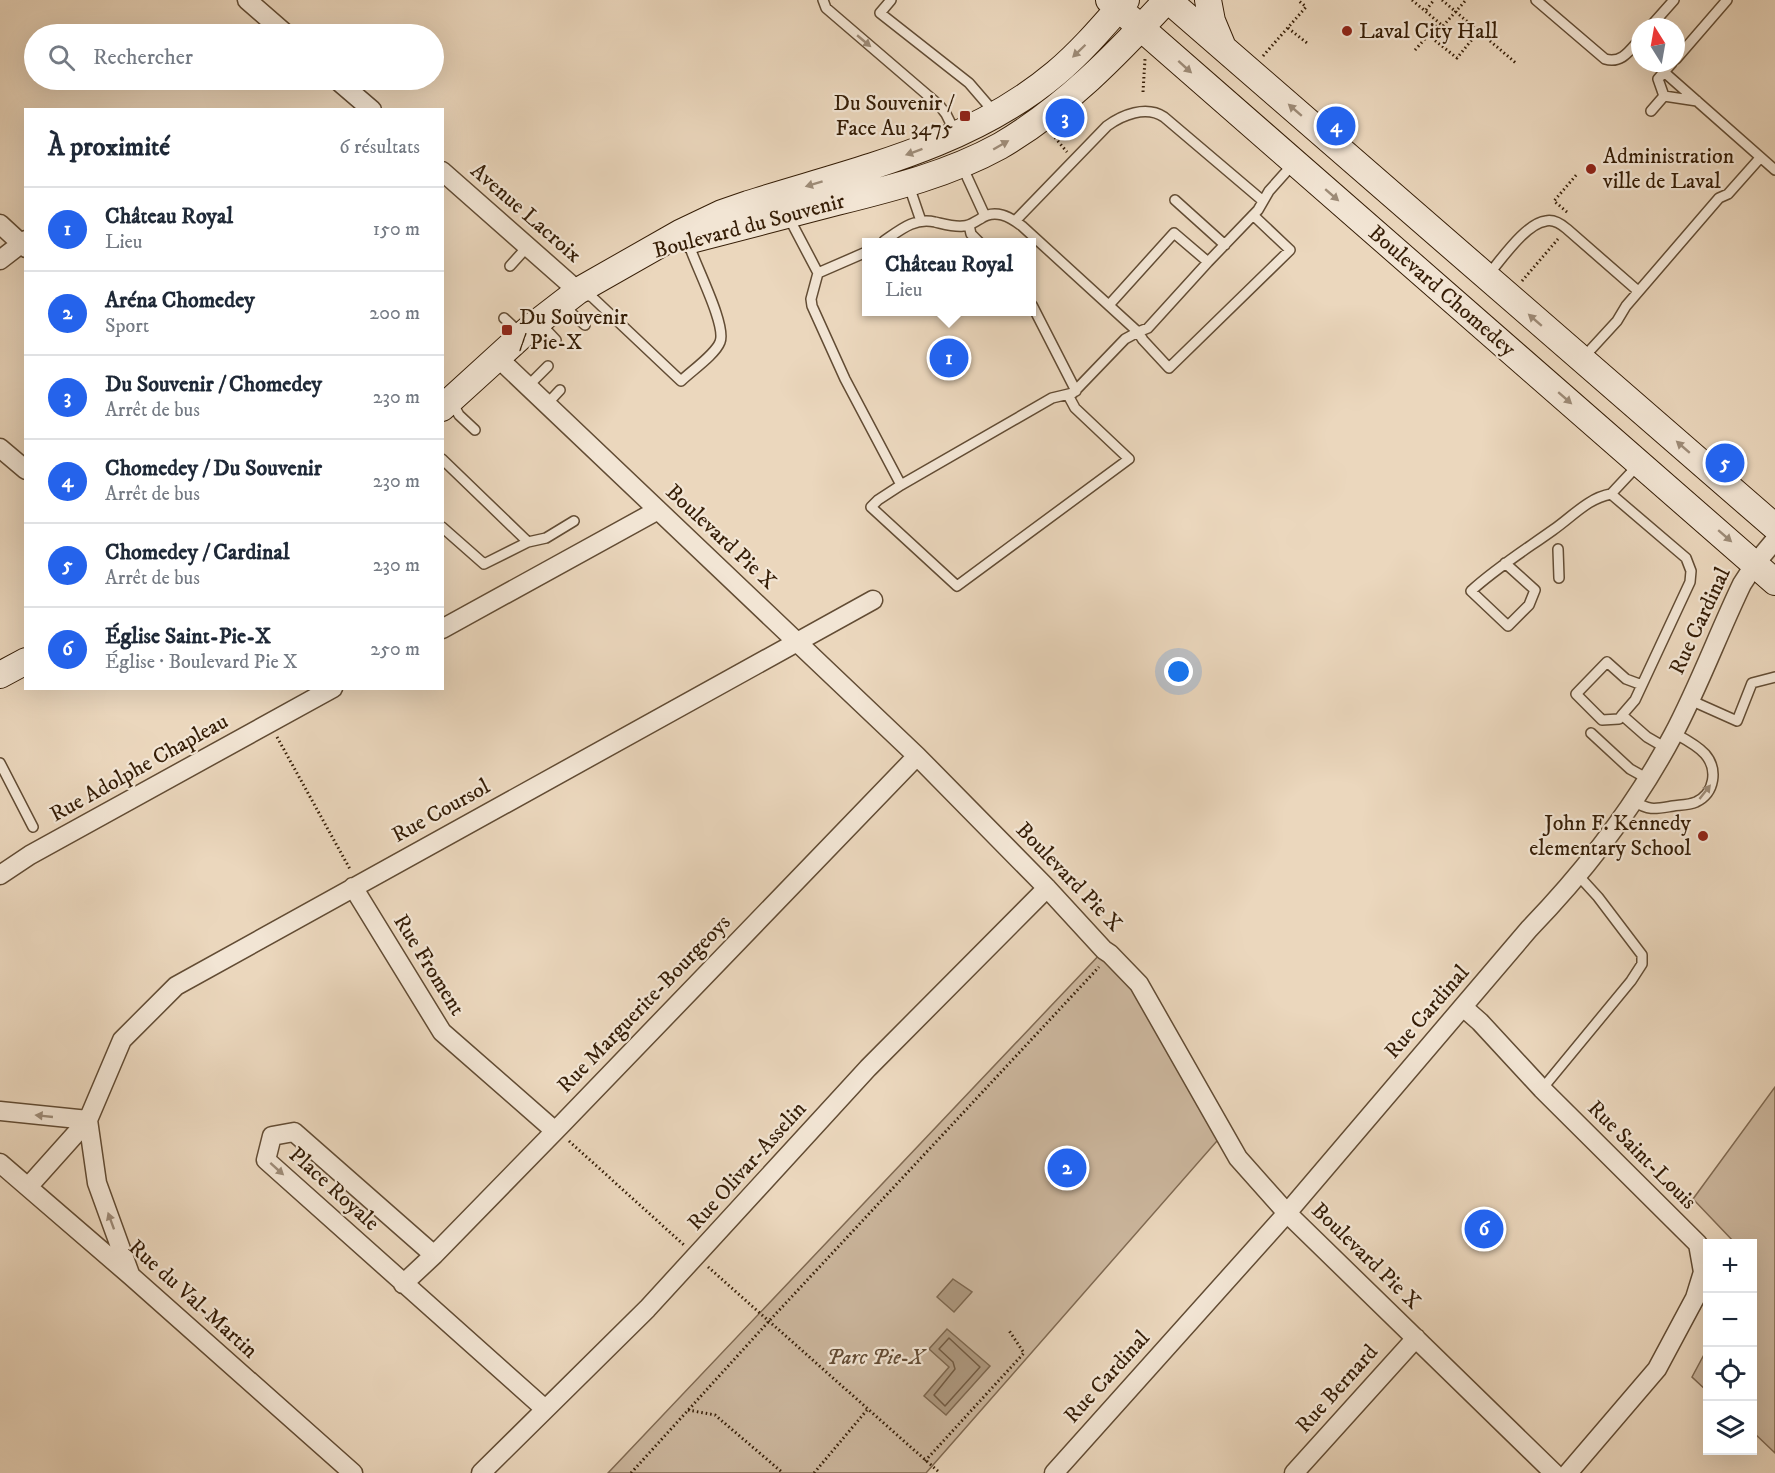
<!DOCTYPE html>
<html lang="fr">
<head>
<meta charset="utf-8">
<style>
  body { margin:0; font-family:"IM FELL DW Pica",serif; background:#f2f2f3; color:#1f2937 }
  .controls { position:absolute; right:18px; bottom:18px; display:grid; overflow:hidden; border-radius:0px; box-shadow:0 6px 24px #0002 }
  .controls button { width:54px; height:54px; display:grid; place-items:center; padding:0; border:0; border-bottom:2px solid #e0e1e3; background:#fff; color:#1f2937; font:30px sans-serif }
  .compass { position:absolute; left:1631px; top:18px; width:54px; height:54px; border-radius:50%; background:#fff; box-shadow:0 6px 24px #0002; rotate:349deg }
  .you { position:absolute; left:1179px; top:672px; width:21px; height:21px; margin:-15px; border:4px solid #fff; border-radius:50%; background:#1a73e8; box-shadow:0 0 0 9px #1a73e833 }
  .badge { display:grid; place-items:center; width:39px; height:39px; border-radius:50%; background:#2563eb; color:#fff; font-size:20px; font-weight:700 }
  .pin { position:absolute; translate:-50% -50%; border:3px solid #fff; box-shadow:0 2px 6px #0006 }
  .popup { position:absolute; left:862px; top:238px; width:174px; height:78px; box-sizing:border-box; display:grid; place-content:center; border-radius:0px; background:#fff; filter:drop-shadow(0 2px 4px #0005); font-size:20px; white-space:nowrap; color:#747a83 }
  .popup b { font-size:22px; color:#1f2937 }
  .popup::after { content:''; position:absolute; left:50%; top:100%; margin-left:-12px; border:12px solid transparent; border-top-color:#fff }
  .list { margin:0; padding:0; list-style:none }
  h2 { display:flex; justify-content:space-between; align-items:center; height:78px; margin:0; padding:0 24px; font-size:26px }
  h2 small { font-size:20px; font-weight:400; color:#747a83 }
  .list li { display:grid; grid-template-columns:39px 1fr auto; gap:18px; align-items:center; box-sizing:border-box; height:84px; padding:0 24px; border-top:2px solid #e0e1e3 }
  .list b { display:block; font-size:22px; white-space:nowrap }
  .list p { margin:0; font-size:20px; white-space:nowrap; color:#747a83 }
  .list em { font-size:20px; font-style:normal; color:#747a83 }
  .icon { flex:none; width:33px; height:33px; fill:none; stroke:currentColor; stroke-width:2; stroke-linecap:round; stroke-linejoin:round }
  .map { position:relative; flex:none; width:1775px; height:1473px; overflow:hidden }
  .search { position:absolute; background:#fff; box-shadow:0 6px 24px #0002; left:24px; top:24px; width:420px; height:66px; display:flex; align-items:center; gap:15px; box-sizing:border-box; padding:0 21px; border-radius:33px; color:#747a83; font-size:22px }
  .panel { position:absolute; background:#fff; box-shadow:0 6px 24px #0002; left:24px; top:108px; width:420px; height:582px; border-radius:0px }
  .map>svg:first-child { display:block }
  .green { fill:#ccb79e; stroke:#806a52; stroke-width:1.5 }
  .water { fill:#ad987f; stroke:#7d674f; stroke-width:1.5 }
  .lines { fill:none; stroke-linecap:round; stroke-linejoin:round }
  .shore { stroke:#715a42; stroke-width:1.5 }
  .lane-casing { stroke:#624c34; stroke-width:12 }
  .street-casing { stroke:#624c34; stroke-width:21 }
  .secondary-casing { stroke:#351d06; stroke-width:28 }
  .path { stroke:#351d06; stroke-width:3; stroke-dasharray:1.5 3; stroke-linecap:butt }
  .lane { stroke:#f2e5d4; stroke-width:9 }
  .street { stroke:#f2e5d4; stroke-width:18 }
  .secondary { stroke:#f2e5d4; stroke-width:26 }
  .oneway { fill:#9d8b77 }
  .poi-dot { fill:#8f2418; stroke:#f2e5d4; stroke-width:2 }
  .labels { text-anchor:middle; dominant-baseline:central; stroke-width:4.5; stroke-linejoin:round; paint-order:stroke }
  .poi-label { font-size:22px; fill:#351d06; stroke:#f2e5d4; text-anchor:start }
  .street-label { font-size:22px; fill:#351d06; stroke:#f2e5d4 }
  .park-label { font-size:22px; font-style:italic; fill:#624b34; stroke:#f2e5d4 }
</style>
</head>
<body>
<div class="map">
<svg width="1775" height="1473" viewBox="0 0 1775 1473">
  <rect width="100%" height="100%" fill="#ebd7bd"/>
  <filter id="stains"><feTurbulence type="fractalNoise" baseFrequency=".00333" numOctaves="4"/><feColorMatrix values="0 0 0 0 .2 0 0 0 0 .09 0 0 0 0 .02 0 0 0 .5 -.17"/></filter>
  <radialGradient id="worn" r=".72"><stop offset=".6" stop-color="#630" stop-opacity="0"/><stop offset="1" stop-color="#630" stop-opacity=".3"/></radialGradient>
  <path class="green" d="M1104 950 1110 954 1224 1133 926 1473H608Z
    M1775 1087V1453L1753 1432 1752 1244 1735 1243 1693 1199Z
    M1707 1349V1391L1692 1377Z"/>
  <path class="water" d="M953 1279 972 1292 954 1312 937 1297Z
    M947 1329 990 1366 946 1415 924 1396 949 1367 929 1349Z"/>
  <g class="lines">
    <path class="shore" d="M949 1338 980 1367 945 1406 934 1395 955 1369 953 1362 939 1349Z"/>
    <g class="lane-casing">
      <path id="lane" d="M823 0 826 8 939 105 946 114 955 132
        M891 0 880 13 969 83 994 112
        M1536 0 1605 59C1622 64 1630 50 1640 39
        M1650 27 1674 0
        M1676 59 1727 0
        M1672 63 1664 72 1775 170
        M1664 72 1658 79 1664 96
        M1664 96 1697 101
        M1651 111 1664 96
        M962 166 985 216
        M909 186 921 221
        M1175 200 1225 245
        M788 216 818 273
        M1015 221 1107 126C1122 115 1146 105 1164 117L1263 201
        M969 225 971 234 979 242
        M864 253 818 273 811 299 812 306 845 379 901 485 1052 398 1073 393 1125 339 1138 332 1022 226C1010 217 995 208 980 219 974 222 970 226 963 226 954 227 944 224 935 222 915 217 900 230 884 241
        M1208 262 1148 328 1138 332 1143 340 1169 368 1290 250 1253 215
        M510 266 528 246
        M1488 275C1501 260 1526 223 1546 221 1554 219 1561 224 1567 229L1638 291
        M582 293 592 297 681 381C691 371 715 355 720 342 727 325 694 263 688 242
        M562 305 585 325
        M1032 305 1076 391
        M1109 305 1174 233 1208 262 1258 210 1269 191 1294 163
        M504 318 520 333
        M539 322 556 340
        M1583 358 1617 321 1626 306 1719 198 1728 194 1760 158
        M527 387 548 366
        M452 402 459 415 475 430
        M546 405 560 390
        M442 459 528 542 484 564 442 527
        M1639 464 1611 494 1686 558 1691 571 1690 582 1635 700 1622 715 1647 737 1666 748
        M901 485 878 500 871 507 957 586 1129 459 1075 408 1068 395
        M528 542 546 538 574 521
        M1558 549 1559 578
        M1505 563 1535 590 1529 605 1508 626 1471 591C1496 568 1525 550 1553 530 1572 517 1588 498 1611 494
        M1690 700 1737 721 1752 683 1775 677
        M1622 715 1619 719 1602 720 1576 694 1607 662 1626 679 1642 685
        M1591 733 1630 769 1648 779
        M0 763 33 827
        M1633 801C1650 811 1655 809 1673 806 1680 805 1689 805 1696 802 1715 793 1718 769 1705 754 1697 745 1685 739 1674 733
        M1542 1089 1631 981 1642 964V955L1598 897 1577 874"/>
    </g>
    <g class="street-casing">
      <path id="street" d="M247 0 286 34
        M337 80 372 110
        M442 171 578 291
        M0 224 26 248
        M0 260 26 240
        M497 357 917 756 1047 888 1104 950 1110 954 1139 984 1238 1158 1287 1213 1554 1473
        M0 448 26 470
        M442 629 658 510
        M0 875 30 855 333 688
        M353 887 442 1032 555 1131
        M1463 1007 1480 1022 1542 1089 1698 1244 1703 1272 1695 1298 1657 1369 1568 1473
        M0 1111 88 1120 97 1183 130 1274
        M0 1163 131 1276 353 1473
        M28 1187 88 1120 122 1040 176 986 873 600
        M434 1255 294 1132 272 1136 266 1160 545 1409
        M403 1284 434 1255 560 1126 917 756
        M481 1473 647 1309 868 1068 1047 888
        M1054 1473 1287 1213 1529 929C1584 872 1636 805 1673 735 1699 686 1718 634 1742 584L1755 564 1775 540
        M1294 1473 1416 1338"/>
    </g>
    <g class="secondary-casing">
      <path id="secondary" d="M1109 0 1775 582
        M1168 0 1775 527
        M1208 0 1212 21 1222 45
        M691 240C740 227 788 215 837 202 893 188 949 174 1000 146 1065 108 1116 55 1167 0
        M442 408 530 328 578 291 680 233 722 213 748 204C855 170 968 147 1056 73 1082 51 1104 25 1126 0
        M0 675 26 661"/>
    </g>
    <path class="path" d="M1412 0 1443 26 1466 0
      M1442 0 1517 64
      M1426 10 1434 0
      M1288 28 1307 43
      M1428 35 1457 58 1479 31
      M1415 50 1439 23
      M1263 56 1306 7 1298 0
      M1143 92 1145 59
      M1052 134 1067 152
      M1567 212 1554 201 1578 173
      M1522 281 1558 239
      M277 737 351 871
      M569 1141 684 1245
      M708 1267 940 1473
      M688 1410 715 1415 783 1473
      M925 1461 1024 1353 1008 1329
      M631 1473 770 1320 1099 967
      M814 1473 867 1410"/>
    <use href="#lane" class="lane"/>
    <use href="#street" class="street"/>
    <use href="#secondary" class="secondary"/>
  </g>
  <defs><path id="oneway-solid" d="M-6-.8H1V-3.2L6.5 0L1 3.2V.8H-6Z" transform="scale(1.5)"/></defs>
  <g class="oneway">
    <use href="#oneway-solid" transform="translate(864 41) rotate(40)"/>
    <use href="#oneway-solid" transform="translate(1079 51) rotate(136)"/>
    <use href="#oneway-solid" transform="translate(1185 67) rotate(42)"/>
    <use href="#oneway-solid" transform="translate(1295 110) rotate(-139)"/>
    <use href="#oneway-solid" transform="translate(1001 145) rotate(-30)"/>
    <use href="#oneway-solid" transform="translate(914 152) rotate(160)"/>
    <use href="#oneway-solid" transform="translate(814 184) rotate(163)"/>
    <use href="#oneway-solid" transform="translate(1332 195) rotate(41)"/>
    <use href="#oneway-solid" transform="translate(1535 320) rotate(-139)"/>
    <use href="#oneway-solid" transform="translate(1565 398) rotate(41)"/>
    <use href="#oneway-solid" transform="translate(1683 447) rotate(-139)"/>
    <use href="#oneway-solid" transform="translate(1725 536) rotate(41)"/>
    <use href="#oneway-solid" transform="translate(1705 792) rotate(-52)"/>
    <use href="#oneway-solid" transform="translate(44 1116) rotate(-174)"/>
    <use href="#oneway-solid" transform="translate(277 1169) rotate(42)"/>
    <use href="#oneway-solid" transform="translate(111 1221) rotate(-110)"/>
  </g>
  <g class="poi-dot">
    <circle cx="1347" cy="31" r="6"/>
    <rect x="959" y="110" width="12" height="12" rx="3"/>
    <circle cx="1591" cy="169" r="6"/>
    <rect x="501" y="324" width="12" height="12" rx="3"/>
    <circle cx="1703" cy="836" r="6"/>
  </g>
  <g class="labels">
    <g class="poi-label">
      <text x="1359" y="31">Laval City Hall</text>
      <text x="953" y="103" text-anchor="end">Du Souvenir /<tspan x="953" dy="25">Face Au 3475</tspan></text>
      <text x="1603" y="156">Administration<tspan x="1603" dy="25">ville de Laval</tspan></text>
      <text x="519" y="317">Du Souvenir<tspan x="519" dy="25">/ Pie-X</tspan></text>
      <text x="1691" y="823" text-anchor="end">John F. Kennedy<tspan x="1691" dy="25">elementary School</tspan></text>
    </g>
    <g class="street-label">
      <text transform="translate(526 213) rotate(41)">Avenue Lacroix</text>
      <text transform="translate(749 226) rotate(-15)">Boulevard du Souvenir</text>
      <text transform="translate(1442 291) rotate(41)">Boulevard Chomedey</text>
      <text transform="translate(721 537) rotate(43)">Boulevard Pie X</text>
      <text transform="translate(1700 621) rotate(-65)">Rue Cardinal</text>
      <text transform="translate(139 768) rotate(-29)">Rue Adolphe Chapleau</text>
      <text transform="translate(441 811) rotate(-29)">Rue Coursol</text>
      <text transform="translate(1069 877) rotate(46)">Boulevard Pie X</text>
      <text transform="translate(429 965) rotate(58)">Rue Froment</text>
      <text transform="translate(644 1004) rotate(-46)">Rue Marguerite-Bourgeoys</text>
      <text transform="translate(1427 1012) rotate(-49)">Rue Cardinal</text>
      <text transform="translate(1642 1155) rotate(45)">Rue Saint-Louis</text>
      <text transform="translate(747 1166) rotate(-48)">Rue Olivar-Asselin</text>
      <text transform="translate(334 1189) rotate(42)">Place Royale</text>
      <text transform="translate(1366 1256) rotate(44)">Boulevard Pie X</text>
      <text transform="translate(193 1299) rotate(42)">Rue du Val-Martin</text>
      <text transform="translate(1107 1377) rotate(-48)">Rue Cardinal</text>
      <text transform="translate(1337 1389) rotate(-48)">Rue Bernard</text>
    </g>
    <g class="park-label">
      <text x="875" y="1357">Parc Pie-X</text>
    </g>
  </g>
  <rect width="100%" height="100%" filter="url(#stains)"/>
  <rect width="100%" height="100%" fill="url(#worn)"/>
</svg>
<div class="controls">
<button>+</button>
<button>−</button>
<button><svg class="icon" aria-label="locate" viewBox="0 0 24 24"><circle cx="12" cy="12" r="6"/><path d="M12 2v4M12 18v4M2 12h4M18 12h4"/></svg></button>
<button><svg class="icon" aria-label="layers" viewBox="0 0 24 24"><path d="M12 4l9 5-9 5-9-5zM3 14l9 5 9-5"/></svg></button>
</div>
<svg class="compass" viewBox="-18 -18 36 36"><path d="M0-13l5 13h-10z" fill="#e53935"/><path d="M0 13l5-13h-10z" fill="#747a83"/></svg>
<div class="you"></div>
<div class="pin badge" style="left:949px;top:358px">1</div>
<div class="popup"><b>Château Royal</b>Lieu</div>
<div class="pin badge" style="left:1067px;top:1168px">2</div>
<div class="pin badge" style="left:1065px;top:118px">3</div>
<div class="pin badge" style="left:1336px;top:126px">4</div>
<div class="pin badge" style="left:1725px;top:463px">5</div>
<div class="pin badge" style="left:1484px;top:1229px">6</div>
<div class="search"><svg class="icon" aria-label="search" viewBox="0 0 24 24"><circle cx="10" cy="10" r="6"/><path d="M15 15l6 6"/></svg>Rechercher</div>
<section class="panel">
<h2>À proximité<small>6 résultats</small></h2>
<ul class="list">
<li><span class="badge">1</span><div><b>Château Royal</b><p>Lieu</p></div><em>150 m</em></li>
<li><span class="badge">2</span><div><b>Aréna Chomedey</b><p>Sport</p></div><em>200 m</em></li>
<li><span class="badge">3</span><div><b>Du Souvenir / Chomedey</b><p>Arrêt de bus</p></div><em>230 m</em></li>
<li><span class="badge">4</span><div><b>Chomedey / Du Souvenir</b><p>Arrêt de bus</p></div><em>230 m</em></li>
<li><span class="badge">5</span><div><b>Chomedey / Cardinal</b><p>Arrêt de bus</p></div><em>230 m</em></li>
<li><span class="badge">6</span><div><b>Église Saint-Pie-X</b><p>Église · Boulevard Pie X</p></div><em>250 m</em></li>
</ul>
</section>
</div>
</body>
</html>
